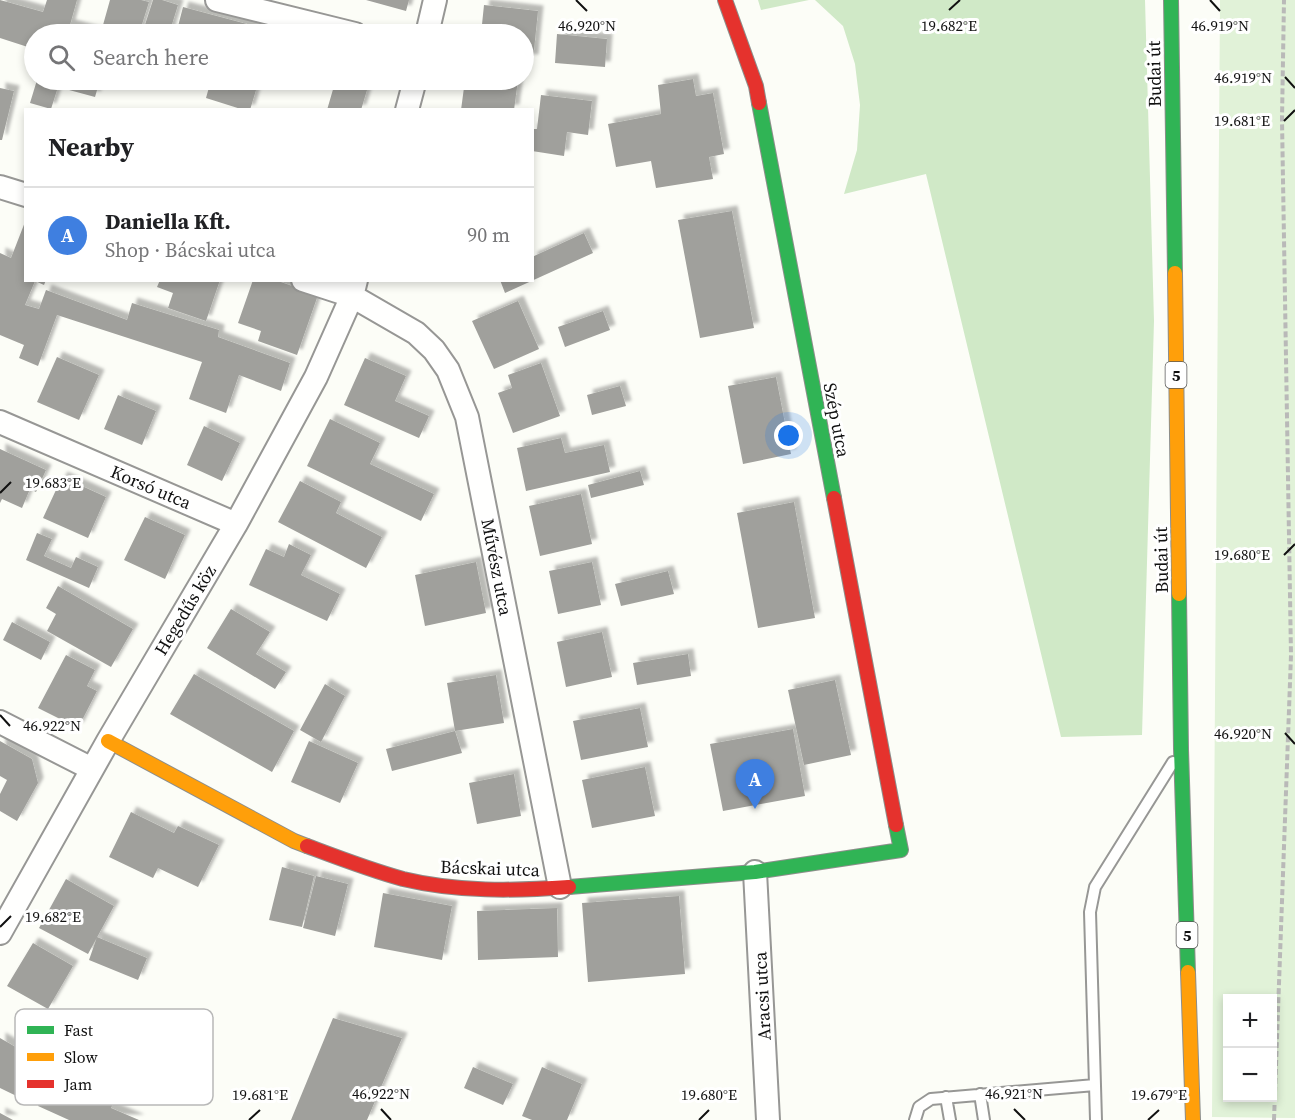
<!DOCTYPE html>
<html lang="en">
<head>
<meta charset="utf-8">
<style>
  body { margin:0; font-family:"Source Serif 4",serif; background:#f2f2f2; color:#202124 }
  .controls { position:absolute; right:18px; bottom:18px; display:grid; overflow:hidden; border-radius:0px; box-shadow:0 3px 9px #0003 }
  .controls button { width:54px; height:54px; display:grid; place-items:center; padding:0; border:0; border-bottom:2px solid #e0e0e0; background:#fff; color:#202124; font:30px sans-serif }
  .you { position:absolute; left:789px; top:436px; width:21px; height:21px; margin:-15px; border:4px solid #fff; border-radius:50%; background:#1a73e8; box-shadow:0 0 0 9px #1a73e833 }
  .badge { display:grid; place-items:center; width:39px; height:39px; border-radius:50%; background:#636462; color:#fff; font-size:20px; font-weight:700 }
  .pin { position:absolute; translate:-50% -50px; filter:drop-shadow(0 2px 3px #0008) }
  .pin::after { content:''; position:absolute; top:32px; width:21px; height:18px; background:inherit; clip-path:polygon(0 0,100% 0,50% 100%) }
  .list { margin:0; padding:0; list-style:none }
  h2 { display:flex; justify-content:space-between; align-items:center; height:78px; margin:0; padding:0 24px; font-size:26px }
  h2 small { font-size:20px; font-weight:400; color:#757577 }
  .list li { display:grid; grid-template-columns:39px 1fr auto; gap:18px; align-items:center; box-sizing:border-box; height:96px; padding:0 24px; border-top:2px solid #e0e0e0 }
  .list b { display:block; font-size:22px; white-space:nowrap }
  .list p { margin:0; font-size:20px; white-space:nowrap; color:#757577 }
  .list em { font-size:20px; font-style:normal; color:#757577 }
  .icon { flex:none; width:33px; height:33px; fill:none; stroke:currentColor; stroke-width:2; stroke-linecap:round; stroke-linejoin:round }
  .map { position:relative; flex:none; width:1295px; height:1120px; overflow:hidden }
  .search { position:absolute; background:#fff; box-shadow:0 3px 9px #0003; left:24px; top:24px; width:510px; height:66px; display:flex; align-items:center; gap:15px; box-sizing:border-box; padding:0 21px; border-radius:33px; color:#757577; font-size:22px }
  .panel { position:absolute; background:#fff; box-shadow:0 3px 9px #0003; left:24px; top:108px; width:510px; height:174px; border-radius:0px }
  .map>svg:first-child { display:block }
  .green { fill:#e1f2d8; fill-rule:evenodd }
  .forest { fill:#d0e9c7 }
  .building { fill:#a0a09c; filter:url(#shadow) }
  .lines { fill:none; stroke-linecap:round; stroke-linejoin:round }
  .lane-casing { stroke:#979795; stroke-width:14 }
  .street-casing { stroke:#979795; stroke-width:26 }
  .fast-casing { stroke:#8d8e8b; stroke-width:16 }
  .slow-casing { stroke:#8d8e8b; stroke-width:16 }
  .jam-casing { stroke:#8d8e8b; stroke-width:16 }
  .path { stroke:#b9b9b8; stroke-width:4; stroke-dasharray:6 3; stroke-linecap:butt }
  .lane { stroke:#fffffe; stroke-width:10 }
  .street { stroke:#fffffe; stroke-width:22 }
  .fast { stroke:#30b455; stroke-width:14 }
  .slow { stroke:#ff9f0a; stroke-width:14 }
  .jam { stroke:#e5322d; stroke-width:14 }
  .ticks { fill:none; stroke:#111; stroke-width:2 }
  .labels { text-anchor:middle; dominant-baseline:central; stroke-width:6; stroke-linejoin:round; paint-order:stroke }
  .shield { fill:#fff; stroke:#585858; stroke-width:1.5 }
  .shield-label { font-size:16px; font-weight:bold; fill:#111 }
  .street-label { font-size:18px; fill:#111; stroke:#fff }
  .key { fill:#fff; stroke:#b8b8b8; stroke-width:1.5 }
  .key-label { font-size:16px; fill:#111 }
  .ticks-label { font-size:15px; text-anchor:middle; fill:#111; stroke:#fff; stroke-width:6; stroke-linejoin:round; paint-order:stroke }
</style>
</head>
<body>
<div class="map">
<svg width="1295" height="1120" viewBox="0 0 1295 1120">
  <defs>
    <filter id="shadow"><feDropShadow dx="5.5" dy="-5.5" stdDeviation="1.5" flood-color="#0004"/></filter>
  </defs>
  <rect width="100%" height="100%" fill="#fcfdf7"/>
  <path class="green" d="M1220 0H1295V1118L1212 1117ZM1228 998H1272V1098H1228Z"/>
  <path class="forest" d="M758 0H809L761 10Z
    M815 0H1145L1154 321 1142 735 1061 737 926 174 844 194 857 150 860 105 855 64 843 26Z"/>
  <path class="building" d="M0 0 43 12 47 0H77L70 25 103 34H34V49L0 38Z
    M110 0H141L149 2 139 34 103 25Z
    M153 0H162L178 5 169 34H142Z
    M366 0H409L406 11Z
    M484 5 538 11 533 60 524 59V34H481Z
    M183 7 280 33V34H176Z
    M557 34 607 39 605 67 555 63Z
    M693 79 696 96 713 93 724 154 709 157 713 179 656 188 651 161 616 167 608 124 661 114 658 85Z
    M37 80H100L95 97 58 87 51 109 30 103Z
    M211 80H259L250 110H244L206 98Z
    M313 80H370L361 110H327L334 86Z
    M465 80H518L514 110H461Z
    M0 88 14 91 2 140H0Z
    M541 95 592 101 588 135 567 132 564 156 532 151V129H537Z
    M732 211 754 328 700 338 678 220Z
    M25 222 26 280H46L44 285 35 281 25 305 39 309 46 290 127 320 132 303 219 330 218 337 290 363 281 391 239 375 226 413 189 399 202 362 57 315 38 366 19 358 24 345 0 335V253L11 258Z
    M584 233 593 253 505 293 500 280H532V257Z
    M160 280H220L206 321 168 308 173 293 157 287Z
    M253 280H275L318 295 297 355 258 341 261 331 238 323Z
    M518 301 539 349 494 369 472 321Z
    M603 311 610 330 565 347 558 327Z
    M57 357 99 375 79 420 37 402Z
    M365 358 406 376 395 401 429 416 419 438 344 405Z
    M541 363 560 416 513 433 498 393 512 388 508 375Z
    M776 377 791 454 743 464 728 386Z
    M620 386 626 406 592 415 587 395Z
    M118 395 156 411 142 445 104 429Z
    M330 419 380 443 370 464 434 494 421 521 307 466Z
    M204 426 240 443 222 481 187 465Z
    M561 438 565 453 604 445 610 472 526 491 517 448Z
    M0 449 46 470 36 492 30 489 22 508 2 499 0 503Z
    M640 471 644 485 591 498 588 485Z
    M62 477 106 497 88 538 43 518Z
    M300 481 341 502 336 513 382 537 366 568 278 522Z
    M581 494 592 544 540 556 529 506Z
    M794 502 815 618 758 628 737 513Z
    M145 517 185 535 165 579 124 560Z
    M37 533 52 539 44 556 71 568 76 557 98 567 89 588 26 560Z
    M289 544 311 555 301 575 340 594 327 621 249 585 266 549 284 557Z
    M476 562 486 613 425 626 415 575Z
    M592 562 601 605 558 614 549 571Z
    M668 571 674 594 621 606 615 584Z
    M58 586 133 629 111 667 47 631 56 614 46 608Z
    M231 609 270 632 256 654 286 672 275 689 207 648Z
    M12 622 50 642 41 660 3 640Z
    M602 632 612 677 566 687 557 642Z
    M688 654 691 676 637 685 633 663Z
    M66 655 95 670 87 686 97 691 78 728 38 708Z
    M194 674 294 731 272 772 170 714Z
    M496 675 504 723 455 731 447 683Z
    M835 680 851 755 804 765 788 690Z
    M325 684 345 696 321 742 300 730Z
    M640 708 648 747 581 760 573 721Z
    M793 729 805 796 723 811 710 744Z
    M455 731 462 753 392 771 386 749Z
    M0 741 32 759 38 783 17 821 0 811V794L7 780 0 776Z
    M309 741 358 763 340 803 291 782Z
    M645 767 655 816 592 828 582 780Z
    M514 774 521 816 477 824 469 783Z
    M131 812 174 833 178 826 219 845 198 887 158 868 153 878 109 857Z
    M282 867 314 876 302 927 269 920Z
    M316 876 348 884 335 936 303 928Z
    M66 879 114 906 88 954 39 928Z
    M383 893 452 906 442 960 374 947Z
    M679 896 685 974 588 982 582 903Z
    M557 908 558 957 478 960 477 911Z
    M97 937 147 958 138 980 89 960Z
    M33 943 73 966 48 1009 7 986Z
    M333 1018 402 1038 367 1120H291Z
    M0 1038 50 1067 33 1104 0 1088Z
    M473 1067 513 1084 503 1105 464 1088Z
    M542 1067 582 1084 567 1120H532L522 1116Z
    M55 1068 117 1095 111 1108 139 1120H69L38 1106Z
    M0 1113 13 1120H0Z"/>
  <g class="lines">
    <g class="lane-casing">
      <path id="lane" d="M980 1094 984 1120
        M946 1097 950 1120
        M915 1120 919 1107 931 1099 1095 1085
        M1096 1120 1090 912 1095 887 1173 762"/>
    </g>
    <g class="street-casing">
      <path id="street" d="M217 0 355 34
        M427 34 435 0
        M407 110 415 80
        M0 187 26 195
        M303 280 352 296 416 333 434 350 448 370 467 417 560 887
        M0 422 236 524
        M0 722 92 769
        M755 872 768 1120
        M0 933 108 741 236 524 316 377 352 296 356 280"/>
    </g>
    <g class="fast-casing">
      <path id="fast" d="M1171 0 1175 273
        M759 103 834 498
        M1179 594 1181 749 1188 972
        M569 887 755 872 901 850 896 825"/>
    </g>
    <g class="slow-casing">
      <path id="slow" d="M1175 273 1179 594
        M108 741 294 841 307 846
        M1188 972 1193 1120"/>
    </g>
    <g class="jam-casing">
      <path id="jam" d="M725 0 756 86 759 103
        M834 498 896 825
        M307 846C339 858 370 870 403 879 457 892 514 891 569 887"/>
    </g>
    <path class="path" d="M1274 1120 1291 655 1282 120 1284 0"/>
    <use href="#lane" class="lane"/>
    <use href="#street" class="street"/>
    <use href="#fast" class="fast"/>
    <use href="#slow" class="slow"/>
    <use href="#jam" class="jam"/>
  </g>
  <path class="ticks" d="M576 0 587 11M1210 0 1220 11M949 10 960 0M1285 77 1295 88M1284 121 1295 110M0 493 11 482M1284 555 1295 544M0 715 10 726M1285 733 1295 744M0 927 11 916M381 1109 391 1120M1014 1109 1025 1120M249 1120 260 1110M699 1120 709 1110M1148 1120 1159 1110"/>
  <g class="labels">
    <g class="shield">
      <rect x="1165.5" y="362" width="21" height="26" rx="4.5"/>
      <rect x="1176.5" y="922" width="21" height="26" rx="4.5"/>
    </g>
    <g class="shield-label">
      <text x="1176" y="375">5</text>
      <text x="1187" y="935">5</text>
    </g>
    <g class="street-label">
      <text transform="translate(1154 74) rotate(-91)">Budai út</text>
      <text transform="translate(837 420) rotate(79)">Szép utca</text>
      <text transform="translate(151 487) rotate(23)">Korsó utca</text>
      <text transform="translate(1161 560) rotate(-91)">Budai út</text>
      <text transform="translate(497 567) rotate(79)">Művész utca</text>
      <text transform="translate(185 610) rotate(-59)">Hegedűs köz</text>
      <text transform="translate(490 868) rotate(2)">Bácskai utca</text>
      <text transform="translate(762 996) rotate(-93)">Aracsi utca</text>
    </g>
  </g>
  <rect x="15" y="1009" width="198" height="96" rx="9" class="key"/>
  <rect x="27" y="1026" width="27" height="8" fill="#30b455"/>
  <rect x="27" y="1053" width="27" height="8" fill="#ff9f0a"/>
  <rect x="27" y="1080" width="27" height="8" fill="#e5322d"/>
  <g class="key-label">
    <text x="64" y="1036">Fast</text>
    <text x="64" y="1063">Slow</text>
    <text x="64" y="1090">Jam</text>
  </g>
  <g class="ticks-label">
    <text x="949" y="31">19.682°E</text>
    <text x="587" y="31">46.920°N</text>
    <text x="1220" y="31">46.919°N</text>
    <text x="1243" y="83">46.919°N</text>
    <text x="1242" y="126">19.681°E</text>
    <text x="53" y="488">19.683°E</text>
    <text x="1242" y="560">19.680°E</text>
    <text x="52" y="731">46.922°N</text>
    <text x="1243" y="739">46.920°N</text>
    <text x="53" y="922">19.682°E</text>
    <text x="381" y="1099">46.922°N</text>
    <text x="1014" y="1099">46.921°N</text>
    <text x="260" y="1100">19.681°E</text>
    <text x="709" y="1100">19.680°E</text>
    <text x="1159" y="1100">19.679°E</text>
  </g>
</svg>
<div class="controls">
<button>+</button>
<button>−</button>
</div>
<div class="you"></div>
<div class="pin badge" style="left:755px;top:809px;background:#3f7fe0">A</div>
<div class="search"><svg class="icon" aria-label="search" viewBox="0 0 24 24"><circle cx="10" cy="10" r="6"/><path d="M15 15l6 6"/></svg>Search here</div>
<section class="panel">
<h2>Nearby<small></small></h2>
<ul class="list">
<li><span class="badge" style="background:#3f7fe0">A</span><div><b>Daniella Kft.</b><p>Shop · Bácskai utca</p></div><em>90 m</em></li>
</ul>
</section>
</div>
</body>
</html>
